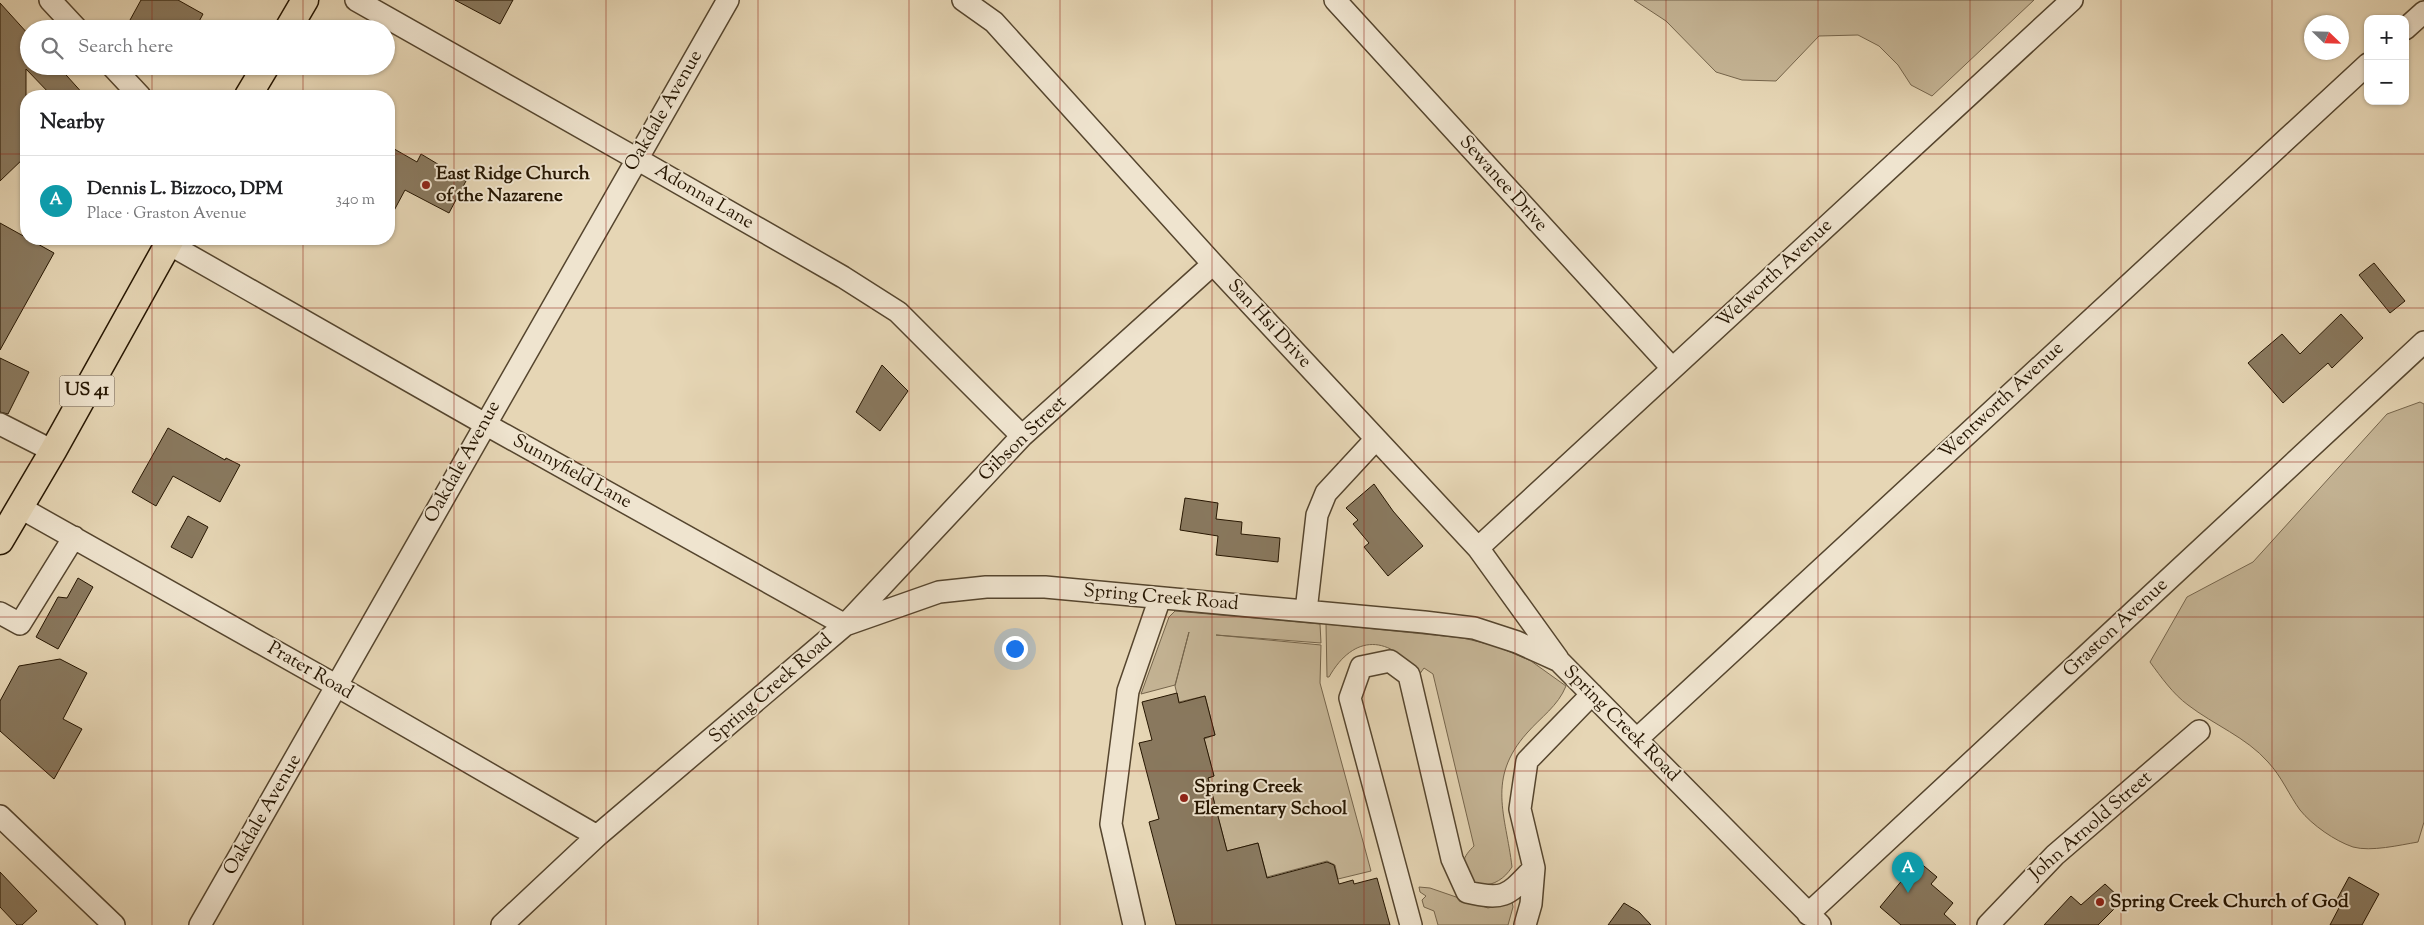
<!DOCTYPE html>
<html lang="en">
<head>
<meta charset="utf-8">
<style>
  body { margin:0; font-family:"Sorts Mill Goudy",serif; background:#f2f2f2; color:#202124 }
  .controls { position:absolute; right:15px; top:15px; display:grid; overflow:hidden; border-radius:10px; box-shadow:0 1px 4px #0004 }
  .controls button { width:45px; height:45px; display:grid; place-items:center; padding:0; border:0; border-bottom:1px solid #e0e0e0; background:#fff; color:#202124; font:25px sans-serif }
  .compass { position:absolute; left:2304px; top:15px; width:45px; height:45px; border-radius:50%; background:#fff; box-shadow:0 1px 4px #0004; rotate:113deg }
  .you { position:absolute; left:1014px; top:648px; width:18px; height:18px; margin:-12px; border:4px solid #fff; border-radius:50%; background:#1a73e8; box-shadow:0 0 0 8px #1a73e833 }
  .badge { display:grid; place-items:center; width:32px; height:32px; border-radius:50%; background:#ea580c; color:#fff; font-size:16px; font-weight:700 }
  .pin { position:absolute; translate:-50% -41px; filter:drop-shadow(0 1px 2px #0008) }
  .pin::after { content:''; position:absolute; top:26px; width:18px; height:15px; background:inherit; clip-path:polygon(0 0,100% 0,50% 100%) }
  .list { margin:0; padding:0; list-style:none }
  h2 { display:flex; justify-content:space-between; align-items:center; height:65px; margin:0; padding:0 20px; font-size:21px }
  h2 small { font-size:16px; font-weight:400; color:#757577 }
  .list li { display:grid; grid-template-columns:32px 1fr auto; gap:15px; align-items:center; box-sizing:border-box; height:90px; padding:0 20px; border-top:1px solid #e0e0e0 }
  .list b { display:block; font-size:19px; white-space:nowrap }
  .list p { margin:0; font-size:16px; white-space:nowrap; color:#757577 }
  .list em { font-size:16px; font-style:normal; color:#757577 }
  .icon { flex:none; width:28px; height:28px; fill:none; stroke:currentColor; stroke-width:2; stroke-linecap:round; stroke-linejoin:round }
  .map { position:relative; flex:none; width:2424px; height:925px; overflow:hidden }
  .search { position:absolute; background:#fff; box-shadow:0 1px 4px #0004; left:20px; top:20px; width:375px; height:55px; display:flex; align-items:center; gap:12px; box-sizing:border-box; padding:0 18px; border-radius:28px; color:#757577; font-size:19px }
  .panel { position:absolute; background:#fff; box-shadow:0 1px 4px #0004; left:20px; top:90px; width:375px; height:155px; border-radius:20px }
  .map>svg:first-child { display:block }
  .green { fill:#c5b596; stroke:#75654c }
  .building { fill:#89795f; stroke:#251501 }
  .lines { fill:none; stroke-linecap:round; stroke-linejoin:round }
  .minor-casing { stroke:#55452e; stroke-width:24 }
  .major-casing { stroke:#251501; stroke-width:29 }
  .minor { stroke:#efe4cf; stroke-width:21 }
  .major { stroke:#e6d6b5; stroke-width:26 }
  .grid { fill:none; stroke:#8f2418; stroke-width:1; stroke-opacity:0.55 }
  .poi-dot { fill:#8f2418; stroke:#efe4cf; stroke-width:2 }
  .labels { text-anchor:middle; dominant-baseline:central; stroke-width:4; stroke-linejoin:round; paint-order:stroke }
  .shield { fill:#efe4cf; stroke:#62533f; stroke-width:1 }
  .shield-label { font-size:18px; font-weight:bold; fill:#251501 }
  .street-label { font-size:19px; fill:#251501; stroke:#efe4cf }
  .poi-label { font-size:19px; font-weight:bold; fill:#251501; stroke:#efe4cf; text-anchor:start }
</style>
</head>
<body>
<div class="map">
<svg width="2424" height="925" viewBox="0 0 2424 925">
  <rect width="100%" height="100%" fill="#e6d6b5"/>
  <filter id="stains"><feTurbulence type="fractalNoise" baseFrequency=".004" numOctaves="4"/><feColorMatrix values="0 0 0 0 .2 0 0 0 0 .09 0 0 0 0 .02 0 0 0 .5 -.17"/></filter>
  <radialGradient id="worn" r=".72"><stop offset=".6" stop-color="#630" stop-opacity="0"/><stop offset="1" stop-color="#630" stop-opacity=".3"/></radialGradient>
  <path class="green" d="M1634 0H2034L1932 96 1911 85 1898 65 1879 46 1858 35 1819 36 1776 81 1742 80 1716 72 1666 21Z
    M2420 402 2424 404V822L2418 842C2400 845 2371 852 2353 847 2335 841 2312 825 2300 810 2289 795 2282 777 2268 762 2246 737 2214 725 2188 705 2173 694 2161 677 2150 662L2187 597 2253 562 2387 414Z
    M1175 611 1320 624 1321 643 1216 635 1321 645 1320 683 1371 871 1338 879 1335 865 1327 861 1267 877 1258 843 1227 851 1208 778 1214 776 1204 739 1215 735 1205 696 1179 702 1175 686 1189 632 1175 685 1141 694 1169 617Z
    M1326 624 1463 638 1496 646 1531 661 1566 686C1558 706 1541 717 1527 733 1486 779 1506 815 1512 867 1497 891 1467 892 1464 862 1464 856 1470 850 1474 846L1433 674 1424 668 1419 675C1390 635 1354 633 1329 677H1327Z
    M1419 887 1430 888 1488 908 1512 902 1513 907 1508 925H1438L1434 911 1424 907 1422 900 1426 896 1420 892Z"/>
  <path class="building" d="M141 0H178L203 14 195 29H139L130 20Z
    M455 0H513L500 24Z
    M0 3 29 35V66H58L85 96H52L26 69V156L0 181Z
    M389 146 417 162 421 154 466 181 449 213 405 190 389 220Z
    M0 223 54 253 0 350Z
    M2374 263 2405 301 2390 313 2359 275Z
    M2341 314 2363 338 2332 368 2328 363 2283 403 2248 363 2282 334 2300 354Z
    M0 358 29 372 8 414 0 412Z
    M882 365 908 391 880 431 856 412Z
    M168 428 225 460 226 458 240 465 220 502 173 476 156 506 132 492Z
    M1374 484 1393 511 1423 546 1388 576 1364 547 1369 543 1353 524 1358 520 1346 508Z
    M1185 498 1218 503 1216 519 1242 522 1241 534 1280 538 1278 562 1216 555 1218 536 1180 530Z
    M188 516 208 527 192 558 171 547Z
    M78 578 93 587 58 649 36 637 58 597 67 598Z
    M60 659 87 673 63 719 82 729 54 779 0 731V701L19 666Z
    M1177 693 1179 703 1205 696 1215 735 1204 738 1214 776 1208 778 1227 851 1258 843 1267 878 1327 862 1334 865 1339 884 1353 880 1354 884 1377 878 1390 925H1176L1149 822 1159 819 1139 743 1152 740 1142 702Z
    M1918 861 1937 877 1931 884 1953 903 1944 914 1956 925H1901L1880 907Z
    M0 872 37 911 22 925H17L0 907Z
    M2349 877 2379 894 2362 925H2330L2341 904 2336 901Z
    M2105 884 2120 898 2111 907 2114 909 2098 925H2044L2071 896 2081 905Z
    M1624 903 1639 912 1651 925H1608Z"/>
  <g class="lines">
    <g class="minor-casing">
      <path id="minor" d="M50 0 77 29
        M356 0 637 159 843 277 898 312 1022 436
        M963 0 994 22 1213 264 1478 548 1558 659
        M1335 0 1672 368
        M2405 29 2424 12
        M112 66 140 96
        M169 244 485 424 845 625 1022 436 1213 264
        M0 424 53 451
        M21 508 337 686 597 836
        M1478 548 2072 0
        M1306 611 1317 515 1326 493 1376 439
        M0 613 20 624 74 537
        M1637 739 2368 64
        M0 816 114 925
        M1808 914 2424 342
        M200 925 728 0
        M502 925 597 836 845 625 939 592 986 587H1045L1424 622 1474 628 1517 642 1559 661 1820 925
        M1134 925 1111 824 1128 691 1160 598
        M1411 925 1350 698 1361 667 1390 661 1409 675 1452 859 1467 892C1506 901 1508 895 1534 868
        M1525 925 1531 904 1534 868 1520 809 1527 761 1592 694
        M1988 925 2055 855 2199 731"/>
    </g>
    <g class="major-casing">
      <path id="major" d="M288 29 305 0
        M248 96 266 66
        M0 541 53 451 171 239"/>
    </g>
    <use href="#minor" class="minor"/>
    <use href="#major" class="major"/>
  </g>
  <path class="grid" d="M152 0V29M303 0V29M454 0V925M606 0V925M758 0V925M909 0V925M1060 0V925M1212 0V925M1364 0V925M1515 0V925M1666 0V925M1818 0V925M1970 0V925M2121 0V925M2272 0V925M152 66V96M303 66V96M0 154H26M389 154H2424M152 239V925M303 239V925M0 308H2424M0 462H2424M0 617H2424M0 771H2424"/>
  <g class="poi-dot">
    <circle cx="426" cy="185" r="5"/>
    <circle cx="1184" cy="798" r="5"/>
    <circle cx="2100" cy="902" r="5"/>
  </g>
  <g class="labels">
    <rect class="shield" x="59.5" y="375.5" width="55" height="31" rx="4"/>
    <g class="shield-label">
      <text x="87" y="391">US 41</text>
    </g>
    <g class="street-label">
      <text transform="translate(664 111) rotate(-60)">Oakdale Avenue</text>
      <text transform="translate(1503 184) rotate(48)">Sewanee Drive</text>
      <text transform="translate(704 197) rotate(30)">Adonna Lane</text>
      <text transform="translate(1775 274) rotate(-43)">Welworth Avenue</text>
      <text transform="translate(1269 324) rotate(47)">San Hsi Drive</text>
      <text transform="translate(2002 401) rotate(-43)">Wentworth Avenue</text>
      <text transform="translate(1023 439) rotate(-44)">Gibson Street</text>
      <text transform="translate(463 462) rotate(-61)">Oakdale Avenue</text>
      <text transform="translate(572 472) rotate(29)">Sunnyfield Lane</text>
      <text transform="translate(1161 598) rotate(5)">Spring Creek Road</text>
      <text transform="translate(2116 628) rotate(-43)">Graston Avenue</text>
      <text transform="translate(310 671) rotate(30)">Prater Road</text>
      <text transform="translate(771 689) rotate(-41)">Spring Creek Road</text>
      <text transform="translate(1621 724) rotate(45)">Spring Creek Road</text>
      <text transform="translate(263 815) rotate(-60)">Oakdale Avenue</text>
      <text transform="translate(2091 826) rotate(-41)">John Arnold Street</text>
    </g>
    <g class="poi-label">
      <text x="436" y="174">East Ridge Church<tspan x="436" dy="22">of the Nazarene</tspan></text>
      <text x="1194" y="787">Spring Creek<tspan x="1194" dy="22">Elementary School</tspan></text>
      <text x="2110" y="902">Spring Creek Church of God</text>
    </g>
  </g>
  <rect width="100%" height="100%" filter="url(#stains)"/>
  <rect width="100%" height="100%" fill="url(#worn)"/>
</svg>
<div class="controls">
<button>+</button>
<button>−</button>
</div>
<svg class="compass" viewBox="-18 -18 36 36"><path d="M0-13l5 13h-10z" fill="#e53935"/><path d="M0 13l5-13h-10z" fill="#757577"/></svg>
<div class="you"></div>
<div class="pin badge" style="left:1908px;top:893px;background:#0f9aa8">A</div>
<div class="search"><svg class="icon" aria-label="search" viewBox="0 0 24 24"><circle cx="10" cy="10" r="6"/><path d="M15 15l6 6"/></svg>Search here</div>
<section class="panel">
<h2>Nearby<small></small></h2>
<ul class="list">
<li><span class="badge" style="background:#0f9aa8">A</span><div><b>Dennis L. Bizzoco, DPM</b><p>Place · Graston Avenue</p></div><em>340 m</em></li>
</ul>
</section>
</div>
</body>
</html>
